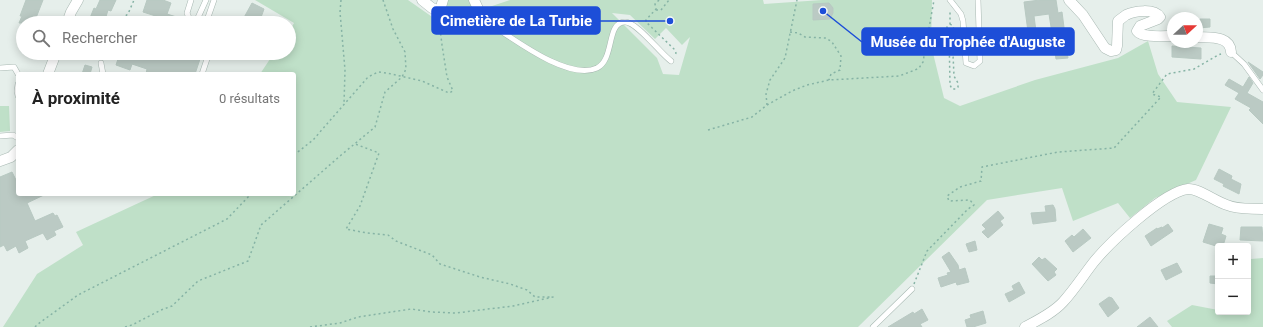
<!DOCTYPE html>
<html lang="fr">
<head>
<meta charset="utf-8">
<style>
  body { margin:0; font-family:Roboto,sans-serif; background:#f2f2f2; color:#222 }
  .controls { position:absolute; right:12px; bottom:12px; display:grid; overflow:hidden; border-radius:4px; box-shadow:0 2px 10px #0003 }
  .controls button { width:36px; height:36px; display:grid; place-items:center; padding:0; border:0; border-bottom:1px solid #e0e0e0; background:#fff; color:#222; font:20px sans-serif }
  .compass { position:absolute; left:1167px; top:12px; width:36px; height:36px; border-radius:50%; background:#fff; box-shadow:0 2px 10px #0003; rotate:69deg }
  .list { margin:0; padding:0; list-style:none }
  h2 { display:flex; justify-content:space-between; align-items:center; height:52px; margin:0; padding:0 16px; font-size:17px }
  h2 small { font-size:13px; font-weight:400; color:#767676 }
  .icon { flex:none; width:22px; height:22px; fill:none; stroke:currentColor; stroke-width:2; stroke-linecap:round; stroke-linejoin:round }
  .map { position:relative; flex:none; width:1263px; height:327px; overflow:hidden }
  .search { position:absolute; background:#fff; box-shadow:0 2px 10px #0003; left:16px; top:16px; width:280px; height:44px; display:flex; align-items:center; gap:10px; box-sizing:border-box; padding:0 14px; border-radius:22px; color:#767676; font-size:15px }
  .panel { position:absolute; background:#fff; box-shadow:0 2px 10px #0003; left:16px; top:72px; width:280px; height:124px; border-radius:4px }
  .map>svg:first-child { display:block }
  .green { fill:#bfe0c8; fill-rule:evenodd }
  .building { fill:#bbcac4; stroke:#b8c9c2 }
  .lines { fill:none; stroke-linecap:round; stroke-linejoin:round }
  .service-casing { stroke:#a8b8b2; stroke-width:6 }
  .minor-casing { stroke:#a8b8b2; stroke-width:11 }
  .path { stroke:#86b3a5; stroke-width:1.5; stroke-dasharray:2 3; stroke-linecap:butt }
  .service { stroke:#fff; stroke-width:5 }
  .minor { stroke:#fff; stroke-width:10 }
  .leader { fill:none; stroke:#1d4ed8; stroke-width:1.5 }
  .callout-dot { fill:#1d4ed8; stroke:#f7fbf9; stroke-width:1.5 }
  .callout { fill:#1d4ed8; stroke:#1d4ed8; stroke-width:1.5 }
  .callout-label { font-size:15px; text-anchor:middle; font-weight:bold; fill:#fff }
</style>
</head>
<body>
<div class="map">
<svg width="1263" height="327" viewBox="0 0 1263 327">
  <rect width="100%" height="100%" fill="#e6efeb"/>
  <path class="green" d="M255 0H408L438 21 447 0H472L477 11 510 0H763L764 4 822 0H932L931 45 944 98 960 106 1035 80 1118 58 1148 41 1158 74 1177 102 1231 107 1196 180 1155 198 1130 218 1118 203 1073 221 1062 188 987 200 858 327H3L37 274 83 245 76 232 158 194H294V74H260L274 53H289V32L294 23ZM612 13 630 15 655 39 666 28 682 45 690 37 679 75 663 74 657 58Z
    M0 106H9L10 131 0 132Z
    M1263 258V327H1172L1167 321 1192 305 1218 310V312L1238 313 1240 312H1248L1251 259Z"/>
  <path class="building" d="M26 0H43L34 23H19L22 16H20Z
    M100 0H116L111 11 108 10 105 20 102 19 101 23H88L94 8 96 9Z
    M147 0H163L171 3 167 14 186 20 189 23H161L162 18 143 12Z
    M1040 0H1056L1058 13 1062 12 1068 58 1056 59 1049 14 1034 16 1037 39H1029L1024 2Z
    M252 3 264 9 259 23H241Z
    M829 3 833 8V13L830 19 813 20V4Z
    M1200 19H1210V27L1199 28V26H1197V23Z
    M1172 46 1201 48V59L1172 57Z
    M120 53H202L195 74H146L147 69 132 64 130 70 116 65Z
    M1248 62 1263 72V75L1260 79Z
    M85 65 92 67 90 74H82Z
    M1249 77 1253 83 1247 93 1263 102V124L1249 110 1251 108 1235 99 1239 93 1225 85 1229 79 1243 87Z
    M1219 169 1232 176 1231 179 1241 184 1239 194 1223 186 1224 184 1214 179Z
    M12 172 18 184V194H46L27 203 35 221 53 213 55 216 57 215 63 227 54 231 56 235 47 240 43 233 25 241 28 248 19 253 16 246 7 251 4 245 0 247V177Z
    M1053 205 1055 209 1056 221 1033 224 1031 213 1046 212 1045 206Z
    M998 211 1004 218 1000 221 1003 225 988 238 982 232 986 229 982 225Z
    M1168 224 1173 231 1151 246 1145 236 1157 228V229L1162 227V228Z
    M1209 224 1223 228 1221 234 1226 236 1223 246H1216L1203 242Z
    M1241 227H1262L1263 241 1240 240Z
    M1083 229 1091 238 1073 252 1065 241 1072 235 1074 237Z
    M975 241 977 250 969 252 966 244Z
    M949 252 958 265 959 270 965 268 969 282 957 285 956 282 941 287 938 278 948 275 947 273 951 272 942 257Z
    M1039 257 1042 260 1045 258 1057 269 1054 272 1056 275 1048 281 1032 264Z
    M1177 263 1182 272 1166 280 1161 270Z
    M1210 276H1218V284L1210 283Z
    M1019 282 1025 293 1009 302 1005 294 1014 290 1012 286Z
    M1109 297 1112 298 1119 308 1108 317 1099 304Z
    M922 309 928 320 920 324 922 327H888L913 312 914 314Z
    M983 311 986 323 973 327H967L965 320 971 318 970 315Z
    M1150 317 1158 327H1137Z"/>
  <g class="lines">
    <g class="service-casing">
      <path id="service" d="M191 0 187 13 189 18 200 23
        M950 0 961 14 963 21 966 63 974 66 980 61 978 0
        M196 22 206 0
        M206 23 214 0
        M492 25C515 40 569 81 597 68 615 59 606 22 625 22 637 22 660 53 671 61
        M1231 52 1244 64 1263 90
        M101 63 103 74
        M0 68 14 67 18 74
        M202 74 209 53
        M18 84 17 91 18 96
        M0 136 13 135 18 138
        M873 327 912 289"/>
    </g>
    <g class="minor-casing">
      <path id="minor" d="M422 0 432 8 437 10 441 7 443 0
        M474 0 481 15 492 25
        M1069 0 1083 15 1105 48 1111 51 1116 50 1117 46 1118 21C1121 19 1123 17 1126 15 1134 11 1154 8 1160 17L1158 19 1140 26 1137 31C1142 38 1164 36 1173 36
        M67 23 71 12 78 0
        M1197 37C1210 38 1230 35 1231 52
        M48 74 56 53
        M0 161 11 157 18 150
        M1025 327C1038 320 1053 313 1063 302 1074 290 1083 276 1093 263 1109 243 1163 192 1188 189 1198 188 1216 202 1227 205 1239 210 1251 208 1263 209"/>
    </g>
    <path class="path" d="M341 0 340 12 345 70 344 104
      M659 0 655 4 656 9 646 20V22L674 49 676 53 675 55
      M656 10H661L669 0
      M119 23 124 17 128 14 134 0
      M950 24 953 26 954 30 952 33 954 76 958 83V87L956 89H952L950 85 949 33 947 30V27L950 24V12
      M790 32 798 33 805 37 826 38 832 42 841 56 840 70 831 74 829 80
      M767 105 766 94 770 80 785 58 797 0
      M708 130 752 117 767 105 792 91 807 85 829 80 899 76 915 70 919 68 923 62 934 0
      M294 155 313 140 368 77 378 72 387 73 422 81 449 93 453 91 447 77 442 45 439 20
      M914 284 927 251 968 209 974 205 970 200 949 201 947 196 960 187 981 181 982 167 1058 152 1114 148 1161 97 1152 94 1167 74 1194 69 1218 55 1221 54
      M35 327 38 324 78 295 227 219 251 194
      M125 327 132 325 161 310 172 306 198 281 248 261 261 225 340 156 375 127 385 92 402 77 406 69 405 52 393 29 383 0
      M310 327 340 323 358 317 411 309 431 312 456 313 513 306 553 297H535L527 290 510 284 480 277 440 264 432 255 396 241 388 235 367 233 346 229 360 206 379 153 355 144"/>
    <use href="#service" class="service"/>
    <use href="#minor" class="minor"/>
  </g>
  <path class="leader" d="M670 21L600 21M823 11L862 42"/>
  <g class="callout-dot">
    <circle cx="670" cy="21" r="4"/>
    <circle cx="823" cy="11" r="4"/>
  </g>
  <g class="callout">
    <rect x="432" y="7" width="168" height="27" rx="4"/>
    <rect x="862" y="28" width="212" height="27" rx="4"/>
  </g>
  <g class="callout-label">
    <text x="516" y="26">Cimetière de La Turbie</text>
    <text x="968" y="47">Musée du Trophée d'Auguste</text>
  </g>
</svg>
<div class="controls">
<button>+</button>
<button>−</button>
</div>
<svg class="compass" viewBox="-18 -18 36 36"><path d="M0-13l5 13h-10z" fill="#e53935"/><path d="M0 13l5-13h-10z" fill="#767676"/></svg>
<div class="search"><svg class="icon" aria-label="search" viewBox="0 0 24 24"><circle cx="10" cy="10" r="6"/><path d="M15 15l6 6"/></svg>Rechercher</div>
<section class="panel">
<h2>À proximité<small>0 résultats</small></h2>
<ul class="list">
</ul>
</section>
</div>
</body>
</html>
